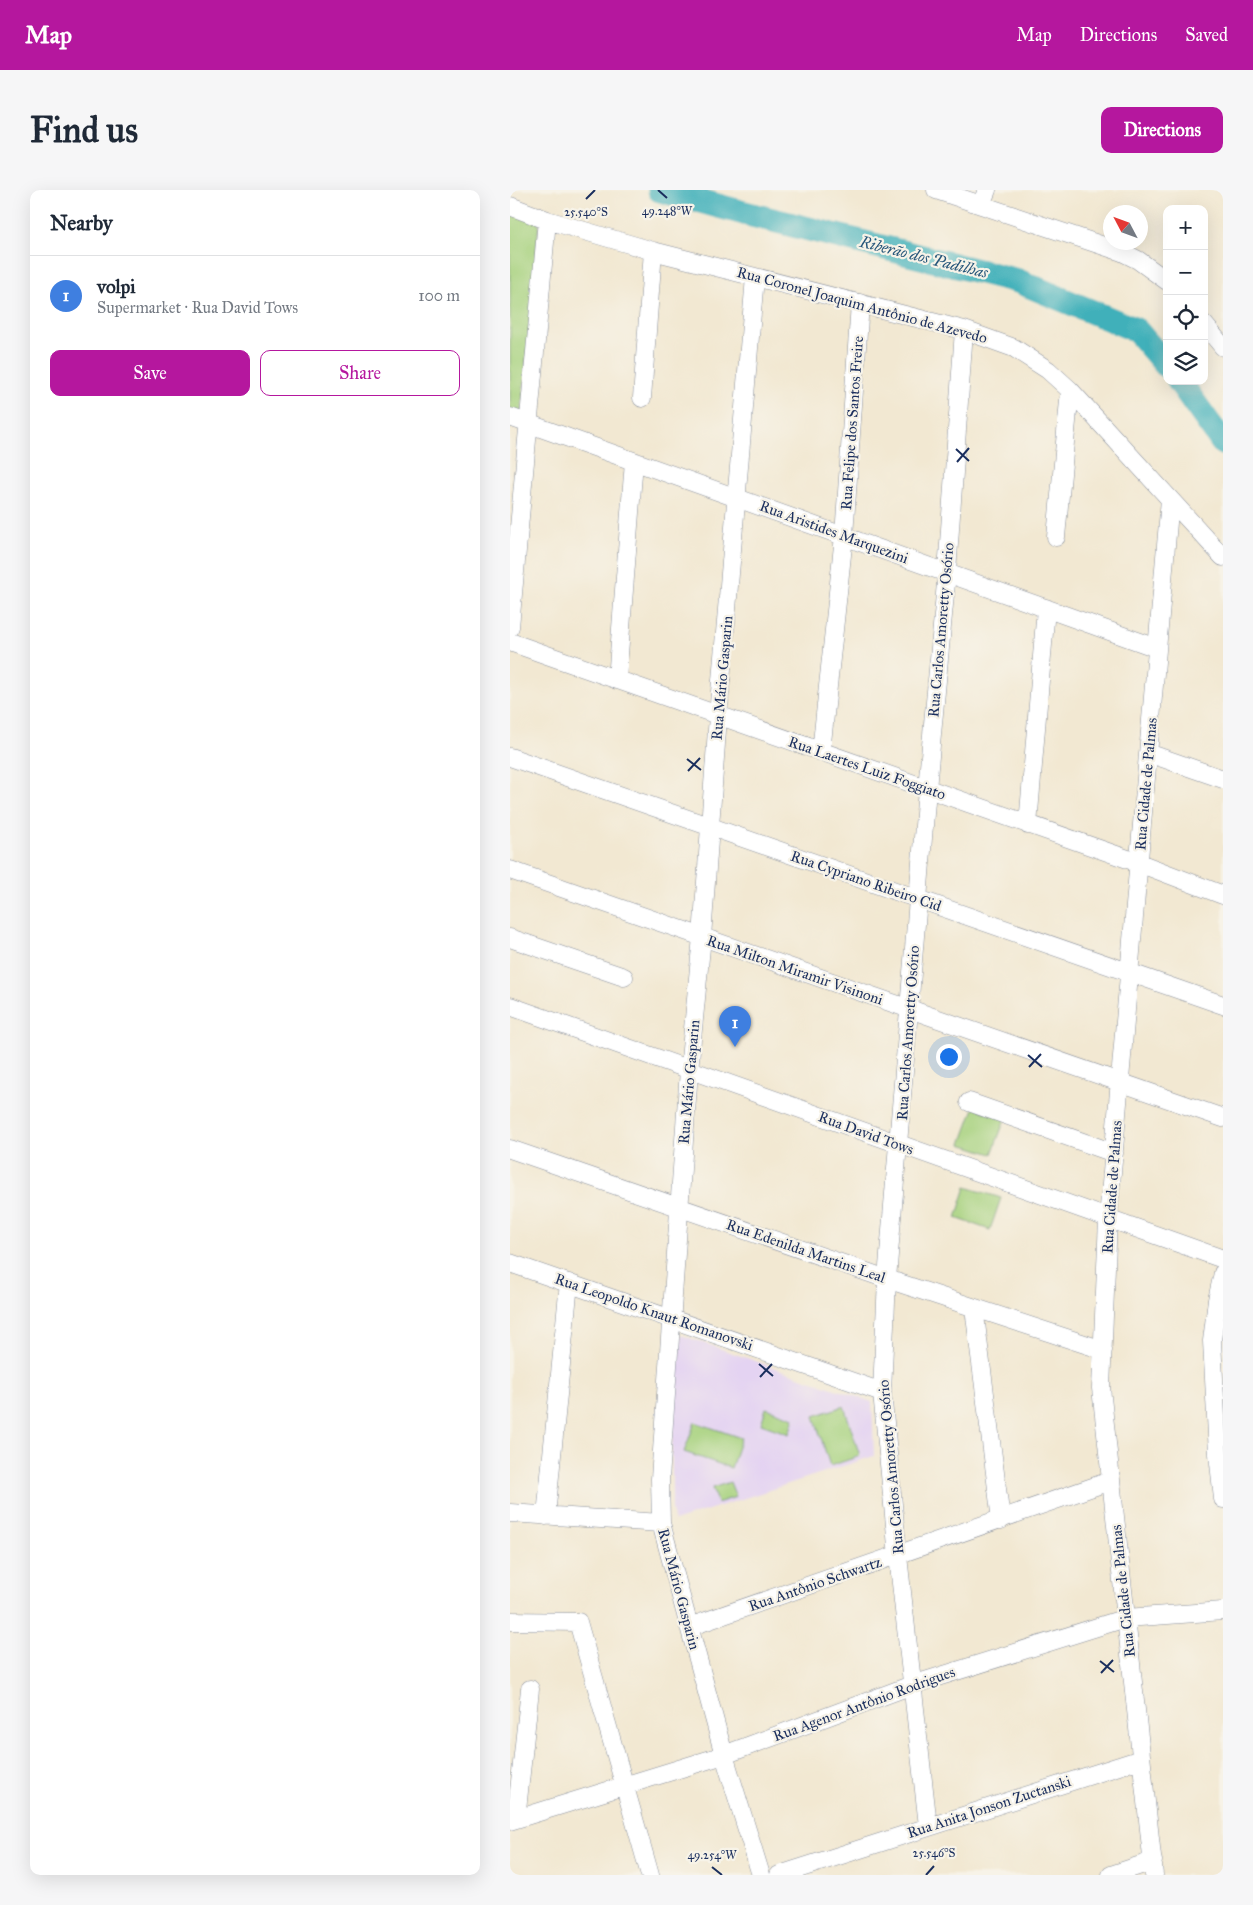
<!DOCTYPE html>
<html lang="en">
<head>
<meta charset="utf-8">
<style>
  body { margin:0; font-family:"IM FELL Great Primer",serif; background:#f6f6f7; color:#1f2937 }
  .controls { position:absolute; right:15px; top:15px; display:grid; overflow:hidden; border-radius:10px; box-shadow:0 5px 20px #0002 }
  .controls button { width:45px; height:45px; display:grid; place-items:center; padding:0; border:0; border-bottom:1px solid #e0e1e3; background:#fff; color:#1f2937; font:25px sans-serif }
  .compass { position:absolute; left:593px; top:15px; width:45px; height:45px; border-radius:50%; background:#fff; box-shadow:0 5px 20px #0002; rotate:311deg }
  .you { position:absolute; left:438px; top:866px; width:18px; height:18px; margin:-12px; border:4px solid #fff; border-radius:50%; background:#1a73e8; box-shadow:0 0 0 8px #1a73e833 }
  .badge { display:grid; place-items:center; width:32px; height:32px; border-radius:50%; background:#b5179e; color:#fff; font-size:16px; font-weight:700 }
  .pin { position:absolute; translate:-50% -41px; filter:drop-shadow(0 1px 2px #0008) }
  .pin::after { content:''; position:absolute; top:26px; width:18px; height:15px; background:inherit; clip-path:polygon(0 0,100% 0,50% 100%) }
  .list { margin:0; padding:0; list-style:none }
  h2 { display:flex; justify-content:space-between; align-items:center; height:65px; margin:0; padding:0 20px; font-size:21px }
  h2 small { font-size:16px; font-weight:400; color:#747a83 }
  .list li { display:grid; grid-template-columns:32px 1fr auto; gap:15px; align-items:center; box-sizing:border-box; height:80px; padding:0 20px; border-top:1px solid #e0e1e3 }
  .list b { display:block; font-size:19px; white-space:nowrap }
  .list p { margin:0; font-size:16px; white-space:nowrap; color:#747a83 }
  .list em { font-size:16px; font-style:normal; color:#747a83 }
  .actions { display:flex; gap:10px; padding:15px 20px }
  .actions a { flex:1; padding:11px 0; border:1px solid #b5179e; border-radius:10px; text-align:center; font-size:18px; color:#b5179e }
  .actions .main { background:#b5179e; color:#fff }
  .icon { flex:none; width:28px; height:28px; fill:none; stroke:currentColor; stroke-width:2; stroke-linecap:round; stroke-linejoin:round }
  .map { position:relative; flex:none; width:713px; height:1685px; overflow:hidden; border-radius:10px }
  header { display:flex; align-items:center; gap:30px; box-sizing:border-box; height:70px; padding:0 25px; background:#b5179e; color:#fff }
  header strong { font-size:24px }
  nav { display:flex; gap:28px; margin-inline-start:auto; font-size:18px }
  .intro { display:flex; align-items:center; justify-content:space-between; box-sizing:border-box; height:120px; padding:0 30px }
  h1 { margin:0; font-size:35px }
  .button { padding:12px 22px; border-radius:10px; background:#b5179e; color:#fff; font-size:18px; font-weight:700 }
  main { display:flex; gap:30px; padding:0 30px }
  aside { flex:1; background:#fff; border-radius:10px; box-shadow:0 5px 20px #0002 }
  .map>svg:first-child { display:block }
  .built { fill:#e4d3f2 }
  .green { fill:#a7d27f; stroke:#61806e }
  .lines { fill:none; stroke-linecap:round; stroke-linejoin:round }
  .river { stroke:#40b0ba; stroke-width:25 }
  .minor-casing { stroke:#868c98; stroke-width:19 }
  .minor { stroke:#fff; stroke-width:18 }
  .ticks { fill:none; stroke:#1b2f5e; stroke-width:2 }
  .labels { text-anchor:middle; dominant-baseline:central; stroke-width:4.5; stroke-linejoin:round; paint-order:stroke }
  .street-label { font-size:15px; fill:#1b2f5e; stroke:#f7f3e8 }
  .water-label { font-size:16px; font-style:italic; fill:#26567a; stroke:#f7f3e8 }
  .ticks-label { font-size:12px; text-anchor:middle; fill:#1b2f5e; stroke:#f7f3e8; stroke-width:4.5; stroke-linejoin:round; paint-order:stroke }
</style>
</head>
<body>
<header>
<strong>Map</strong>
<nav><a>Map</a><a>Directions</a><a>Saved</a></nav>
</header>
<div class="intro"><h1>Find us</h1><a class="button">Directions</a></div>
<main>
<aside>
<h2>Nearby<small></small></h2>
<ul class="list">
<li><span class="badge" style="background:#3f7fe0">1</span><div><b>volpi</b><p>Supermarket · Rua David Tows</p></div><em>100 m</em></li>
</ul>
<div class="actions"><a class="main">Save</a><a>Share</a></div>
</aside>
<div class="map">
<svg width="713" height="1685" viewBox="0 0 713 1685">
  <rect width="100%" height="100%" fill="#f7f3e8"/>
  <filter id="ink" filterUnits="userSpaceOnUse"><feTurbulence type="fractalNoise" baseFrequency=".02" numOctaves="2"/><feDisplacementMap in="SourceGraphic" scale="10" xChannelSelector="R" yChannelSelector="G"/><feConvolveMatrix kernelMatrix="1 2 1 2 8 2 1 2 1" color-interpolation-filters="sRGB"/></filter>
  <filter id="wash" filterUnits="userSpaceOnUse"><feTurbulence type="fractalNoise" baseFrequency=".0096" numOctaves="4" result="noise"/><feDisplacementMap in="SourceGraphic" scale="20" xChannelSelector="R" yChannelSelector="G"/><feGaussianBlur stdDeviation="1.12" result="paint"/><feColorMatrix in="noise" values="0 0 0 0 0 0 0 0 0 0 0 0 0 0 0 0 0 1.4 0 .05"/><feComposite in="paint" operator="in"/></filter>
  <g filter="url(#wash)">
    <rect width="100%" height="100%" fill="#f2e8d2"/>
    <path class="built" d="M171 1145 362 1212 364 1266 164 1331 162 1320V1255Z"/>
    <path class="green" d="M0 23 29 33 11 225 0 221Z
      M464 918 495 929 482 964 451 954Z
      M456 997 491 1008 480 1040 446 1028Z
      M334 1216 350 1266 320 1276 304 1226Z
      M256 1218 284 1228 279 1244 251 1234Z
      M185 1232 231 1248 221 1278 174 1262Z
      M220 1292 226 1307 207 1313 202 1298Z"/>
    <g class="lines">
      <path class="river" d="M150 0 234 23 508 91 626 140 657 176
        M669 191 713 253"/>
    </g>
  </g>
  <g filter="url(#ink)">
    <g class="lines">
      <g class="minor-casing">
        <path id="minor" d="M426 0 612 62 628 70 657 91
          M471 15 477 0
          M0 16 37 30 143 61 454 140 504 158 538 180 560 200 713 367
          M245 87 208 526 192 747 179 880 150 1289 151 1333 214 1565 251 1685
          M694 134 713 157
          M132 208 143 61
          M0 227 647 458
          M546 347 560 200
          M0 437 37 30
          M0 452 629 673 713 705
          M107 490 124 271
          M311 562 334 346 350 113
          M638 563 713 589
          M0 567 713 815
          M518 635 536 418
          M0 680 713 928
          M0 748 114 787
          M0 816 713 1069
          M459 912 604 963
          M0 959 377 1089 593 1160
          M0 1073 372 1202
          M713 1083 707 1110 702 1151 708 1264 713 1309
          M464 1118 491 1330
          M0 1323 151 1333
          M36 1326 59 1093
          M0 1431 68 1432 140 1685
          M179 1437 600 1291
          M6 1629 20 1499
          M0 1631 214 1565 402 1495 616 1428 713 1421
          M418 1636 388 1366 372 1202 377 1089 417 599 437 382 454 140
          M269 1685 631 1569
          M601 1685 643 1671
          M644 1685 591 1198 598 1029 660 309"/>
      </g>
      <use href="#minor" class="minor"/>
    </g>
  </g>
  <path class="ticks" d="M148 0 157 8M76 9 85 0M446 259 459 271M447 272 459 258M177 569 191 580M178 581 190 568M518 865 532 877M519 877 531 864M249 1174 263 1186M250 1187 262 1174M590 1471 604 1482M591 1483 603 1470M202 1677 212 1685M416 1685 424 1676"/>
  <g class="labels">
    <g class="street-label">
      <text transform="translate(352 115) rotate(15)">Rua Coronel Joaquim Antônio de Azevedo</text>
      <text transform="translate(342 233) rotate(-86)">Rua Felipe dos Santos Freire</text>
      <text transform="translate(324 342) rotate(20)">Rua Aristides Marquezini</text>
      <text transform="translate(431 440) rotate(-85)">Rua Carlos Amoretty Osório</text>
      <text transform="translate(212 488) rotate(-85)">Rua Mário Gasparin</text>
      <text transform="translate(357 578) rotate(19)">Rua Laertes Luiz Foggiato</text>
      <text transform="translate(636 594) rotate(-85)">Rua Cidade de Palmas</text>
      <text transform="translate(356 691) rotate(19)">Rua Cypriano Ribeiro Cid</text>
      <text transform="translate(285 780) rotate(19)">Rua Milton Miramir Visinoni</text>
      <text transform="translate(398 843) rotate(-86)">Rua Carlos Amoretty Osório</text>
      <text transform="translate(179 892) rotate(-85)">Rua Mário Gasparin</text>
      <text transform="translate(356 943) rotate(20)">Rua David Tows</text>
      <text transform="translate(602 997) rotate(-86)">Rua Cidade de Palmas</text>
      <text transform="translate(296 1061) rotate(19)">Rua Edenilda Martins Leal</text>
      <text transform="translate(144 1122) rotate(19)">Rua Leopoldo Knaut Romanovski</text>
      <text transform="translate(381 1277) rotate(-95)">Rua Carlos Amoretty Osório</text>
      <text transform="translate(305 1394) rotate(-19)">Rua Antônio Schwartz</text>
      <text transform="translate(169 1399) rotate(75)">Rua Mário Gasparin</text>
      <text transform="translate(613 1401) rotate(-96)">Rua Cidade de Palmas</text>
      <text transform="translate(354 1514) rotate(-20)">Rua Agenor Antônio Rodrigues</text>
      <text transform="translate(479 1617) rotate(-18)">Rua Anita Jonson Zuctanski</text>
    </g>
    <g class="water-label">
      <text transform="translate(414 67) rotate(14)">Riberão dos Padilhas</text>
    </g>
  </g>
  <g class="ticks-label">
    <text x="157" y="25">49.248°W</text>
    <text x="76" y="26">25.540°S</text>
    <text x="424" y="1667">25.546°S</text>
    <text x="202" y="1669">49.254°W</text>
  </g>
</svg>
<div class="controls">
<button>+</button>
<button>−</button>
<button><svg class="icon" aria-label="locate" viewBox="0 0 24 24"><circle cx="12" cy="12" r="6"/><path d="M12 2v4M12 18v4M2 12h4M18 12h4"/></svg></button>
<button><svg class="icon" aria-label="layers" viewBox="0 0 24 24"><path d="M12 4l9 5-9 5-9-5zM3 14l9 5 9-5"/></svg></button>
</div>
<svg class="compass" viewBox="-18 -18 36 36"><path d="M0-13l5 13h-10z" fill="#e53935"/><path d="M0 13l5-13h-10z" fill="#747a83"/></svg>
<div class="you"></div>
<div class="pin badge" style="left:225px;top:857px;background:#3f7fe0">1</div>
</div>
</main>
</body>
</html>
